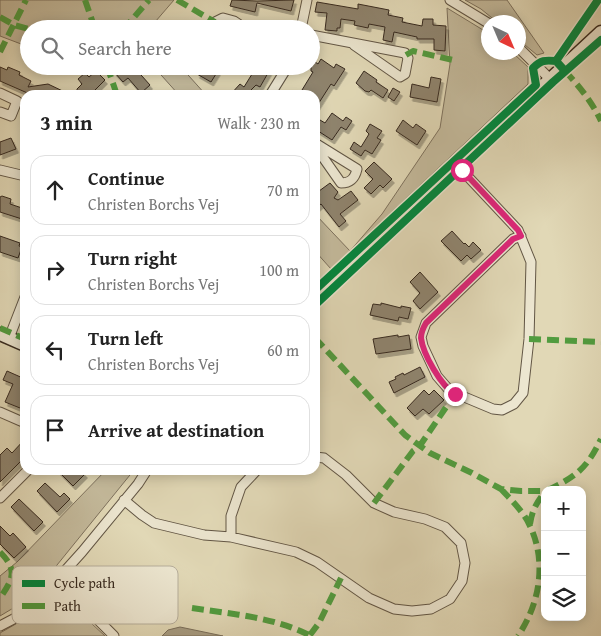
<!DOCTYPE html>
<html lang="en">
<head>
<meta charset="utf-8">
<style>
  body { margin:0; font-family:"Gentium Book Plus",serif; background:#f2f2f2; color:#222 }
  .controls { position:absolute; right:15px; bottom:15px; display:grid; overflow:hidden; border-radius:10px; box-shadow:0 2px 12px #0003 }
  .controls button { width:45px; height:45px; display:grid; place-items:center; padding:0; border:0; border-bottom:1px solid #e0e0e0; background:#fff; color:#222; font:25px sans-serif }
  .compass { position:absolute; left:481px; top:15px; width:45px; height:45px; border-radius:50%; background:#fff; box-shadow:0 2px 12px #0003; rotate:136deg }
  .stop { position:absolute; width:15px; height:15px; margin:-11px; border:4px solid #db2777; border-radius:50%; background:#fff }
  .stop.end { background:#db2777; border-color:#fff; box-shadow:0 1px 5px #0008 }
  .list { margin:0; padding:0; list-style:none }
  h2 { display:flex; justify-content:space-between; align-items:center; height:65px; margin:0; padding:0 20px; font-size:21px }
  h2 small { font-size:16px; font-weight:400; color:#767676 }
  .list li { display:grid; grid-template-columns:32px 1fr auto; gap:15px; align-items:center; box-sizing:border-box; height:70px; margin:0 10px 10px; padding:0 10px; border:1px solid #e0e0e0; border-radius:15px }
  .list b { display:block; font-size:19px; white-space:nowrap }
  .list p { margin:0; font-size:16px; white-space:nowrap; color:#767676 }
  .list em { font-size:16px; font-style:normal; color:#767676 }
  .icon { flex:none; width:28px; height:28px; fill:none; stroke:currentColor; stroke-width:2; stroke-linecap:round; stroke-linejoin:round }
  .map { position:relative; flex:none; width:601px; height:636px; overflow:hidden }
  .search { position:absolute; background:#fff; box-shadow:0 2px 12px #0003; left:20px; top:20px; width:300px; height:55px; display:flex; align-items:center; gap:12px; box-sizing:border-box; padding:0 18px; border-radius:28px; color:#767676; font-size:19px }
  .panel { position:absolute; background:#fff; box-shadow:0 2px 12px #0003; left:20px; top:90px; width:300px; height:385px; border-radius:15px }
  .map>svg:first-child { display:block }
  .green { fill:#c4ba9c; stroke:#7e725e }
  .water { fill:#a79d83; stroke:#7a6f5b }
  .building { fill:#8f846e; stroke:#372a1f; filter:url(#shadow) }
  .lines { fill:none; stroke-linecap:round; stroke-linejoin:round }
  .street-casing { stroke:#625645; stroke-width:11 }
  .secondary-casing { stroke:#372a1f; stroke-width:15 }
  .street { stroke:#ece6d0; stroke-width:9 }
  .secondary { stroke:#ece6d0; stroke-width:12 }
  .quiet { stroke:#519c3f; stroke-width:6; stroke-dasharray:12 6; stroke-linecap:butt }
  .cycleway-casing { stroke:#ece6d0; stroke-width:11 }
  .cycleway { stroke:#00873e; stroke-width:8 }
  .route { stroke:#db2777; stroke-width:6 }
  .key { fill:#ece6d0; stroke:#b6ae9b; stroke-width:1 }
  .key-label { font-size:14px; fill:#372a1f }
</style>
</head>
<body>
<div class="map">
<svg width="601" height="636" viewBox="0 0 601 636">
  <defs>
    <filter id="shadow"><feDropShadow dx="2.5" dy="4" stdDeviation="0" flood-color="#0004"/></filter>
  </defs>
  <rect width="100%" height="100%" fill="#e1d8b6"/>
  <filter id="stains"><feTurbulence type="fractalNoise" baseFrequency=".004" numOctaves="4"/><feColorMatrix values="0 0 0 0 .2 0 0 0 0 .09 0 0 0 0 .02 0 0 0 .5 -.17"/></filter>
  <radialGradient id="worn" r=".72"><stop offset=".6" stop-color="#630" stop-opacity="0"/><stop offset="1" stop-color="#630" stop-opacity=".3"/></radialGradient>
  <path class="green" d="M0 0H174L149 29H29V47L0 36Z
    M465 0H507L544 53 537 55 519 40 518 22H497L481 9Z
    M447 8 488 33V52L513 53 528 67V84L350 251 331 269 315 251V214L350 251 382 214 440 128 450 64Z
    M153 66H180L206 95H179Z
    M106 470H134L40 586 20 604 0 616V576L17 562Z
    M63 597 105 636H0V633Z"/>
  <path class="water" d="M180 627 223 636H162L168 630Z"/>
  <path class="building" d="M232 0 257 1 294 0 291 11 257 3 255 12 230 6Z
    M317 2 358 9V4L389 10 388 15 403 18 402 22 422 26 423 19H433V25L446 26 445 51 434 50V39H417V37L394 32 392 42 383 40 385 27 369 24 368 28 354 25 355 21 341 19 340 28H337V31L325 30 327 13 315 12Z
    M311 59 318 64 321 59 334 68 336 64 345 69 334 86 331 84 315 109V95H310L302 90 313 72 311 71Z
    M120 66H133L150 85 141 93 128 78 123 82 114 72Z
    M202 66H221L211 82 197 74Z
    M257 66H272L260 87 256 85 249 92 252 95H230L240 84 244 87Z
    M0 67 7 70 8 67 20 72 19 75 31 81 28 87 48 84 71 95H32L0 81Z
    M96 71 105 80 90 95H77V89L82 84 78 79 85 73 89 77Z
    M364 71 377 80 376 82 388 90 383 98 371 90 369 92 365 91 356 83Z
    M431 77 441 79 437 102 410 97 412 84 429 88Z
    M393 88 400 92 394 101 388 97Z
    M332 113 343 121 346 117 352 121 346 130 341 127 332 140 315 129V117L325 123Z
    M403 120 413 128 416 124 426 131 417 145 396 131Z
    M370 124 382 131 377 138 381 140 372 154 365 150 361 156 350 149 354 142 361 147 369 134 366 131Z
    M11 138 16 149 0 155V142Z
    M374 162 392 179 383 188 380 185 371 194 364 188 373 179 365 171Z
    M330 183 338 192 334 198 338 200 351 191 358 200 340 214 346 221 339 227 321 204 315 209V194Z
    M2 196 11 199 10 204 25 209V220L0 212V197Z
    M452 231 464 244 465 243 469 247 473 242 481 250 471 259 467 255 461 261 441 241Z
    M0 236 20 243 19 246 22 247 18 258 0 252Z
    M420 272 438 292 420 309 413 301 420 293 410 282Z
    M381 303 401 308V306L411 308 408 319 399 317 398 321 370 315 373 304 381 305Z
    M398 335V337L409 335 411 349 376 354 373 339Z
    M420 367 425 377 394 393 389 382 396 379 395 377 403 373 404 375Z
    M7 371 25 379V387L22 395 25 396V410L5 402 13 384 3 380Z
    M424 390 429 395 434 390 444 400 429 414 423 409 415 416 407 408Z
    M25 439V457L0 482V455L7 448 12 453Z
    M57 470H81L85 474 73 486Z
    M45 483 60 497 64 493 70 499 57 512 37 491Z
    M19 499 43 522 34 531 11 507Z
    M0 526 10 536 13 533 26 547 14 558 0 544Z"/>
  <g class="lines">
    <g class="street-casing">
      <path id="street" d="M450 0 488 23
        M219 29 215 22 223 18 234 21 246 29
        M301 29 307 0
        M311 35 405 53 408 58 405 74 400 77 354 45
        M518 47 550 79
        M0 93 17 101 11 116 0 112
        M270 95 288 66
        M315 143 357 169C355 178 351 183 341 183L315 146
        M457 165 518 230 531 262 529 339 523 393 514 404 502 410 493 409 450 391 437 376 423 346 421 337 426 323 513 239 521 236
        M0 170 25 176
        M9 338 25 297
        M0 412 25 423
        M0 498 28 470
        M124 500 142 515 154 523 204 535 231 537 296 552 317 562 369 598 394 609 412 611 431 609 450 599 462 581 465 563 461 543 445 527 425 519 394 512 374 503 346 475 324 458 315 457
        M231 537V516L241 487 257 470
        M58 580 114 636
        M0 626 23 614 35 604 82 552 138 484 147 470"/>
    </g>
    <g class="secondary-casing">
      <path id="secondary" d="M315 298 601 32
        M0 334 25 345"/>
    </g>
    <use href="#street" class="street"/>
    <use href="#secondary" class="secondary"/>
    <path class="quiet" d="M85 0 95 29
      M177 0 215 22
      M0 17 14 25 29 29
      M122 29 129 23 149 0
      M0 52 26 0
      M406 55 413 51 453 60
      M107 66 117 95
      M565 71C580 87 592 102 601 121
      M0 328 25 339
      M315 338 405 435 430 453 472 473 501 489 521 491H545
      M529 339 601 342
      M501 489C511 500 524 512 530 526 547 562 540 603 518 636
      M548 490C577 476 587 468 601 439
      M374 503 413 451 419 447 455 394
      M530 524C532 511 536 503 545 492
      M0 552C18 570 13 579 0 598
      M192 608C232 614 274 617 311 636
      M310 635 319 623 341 578"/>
    <g class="cycleway-casing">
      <path id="cycleway" d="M556 61 598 0
        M315 290 536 85 533 68C541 60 545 60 556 61L565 71
        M315 305 553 82 601 40"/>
    </g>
    <use href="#cycleway" class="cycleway"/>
  </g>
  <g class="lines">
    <path class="route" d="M455 394C441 386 423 354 421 338 421 332 423 328 426 323L513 239 521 236 518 230 462 170"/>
  </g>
  <rect x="12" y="566" width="166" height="58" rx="8" class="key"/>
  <rect x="22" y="580" width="23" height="7" fill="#00873e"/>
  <rect x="22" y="603" width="23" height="6" fill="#519c3f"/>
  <g class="key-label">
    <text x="54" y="588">Cycle path</text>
    <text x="54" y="611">Path</text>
  </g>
  <rect width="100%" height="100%" filter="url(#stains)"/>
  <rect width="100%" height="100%" fill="url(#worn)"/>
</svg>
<div class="controls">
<button>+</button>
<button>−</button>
<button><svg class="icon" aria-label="layers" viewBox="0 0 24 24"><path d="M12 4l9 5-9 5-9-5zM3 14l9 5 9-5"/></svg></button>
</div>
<svg class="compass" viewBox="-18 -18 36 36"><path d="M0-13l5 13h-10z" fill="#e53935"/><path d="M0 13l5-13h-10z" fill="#767676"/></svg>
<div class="stop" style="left:462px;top:170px"></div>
<div class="stop end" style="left:455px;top:394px"></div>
<div class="search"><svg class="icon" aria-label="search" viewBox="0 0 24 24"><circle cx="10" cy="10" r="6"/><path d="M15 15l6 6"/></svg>Search here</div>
<section class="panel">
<h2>3 min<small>Walk · 230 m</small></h2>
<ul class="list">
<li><svg class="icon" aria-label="ahead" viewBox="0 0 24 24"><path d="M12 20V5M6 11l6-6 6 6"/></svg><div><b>Continue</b><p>Christen Borchs Vej</p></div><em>70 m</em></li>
<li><svg class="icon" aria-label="right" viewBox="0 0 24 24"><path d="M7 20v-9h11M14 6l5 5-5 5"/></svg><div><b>Turn right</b><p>Christen Borchs Vej</p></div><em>100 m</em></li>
<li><svg class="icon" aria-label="left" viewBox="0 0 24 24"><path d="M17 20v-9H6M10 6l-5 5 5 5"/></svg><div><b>Turn left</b><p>Christen Borchs Vej</p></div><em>60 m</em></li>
<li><svg class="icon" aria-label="arrive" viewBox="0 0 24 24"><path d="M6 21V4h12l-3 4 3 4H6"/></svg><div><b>Arrive at destination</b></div></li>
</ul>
</section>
</div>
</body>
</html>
